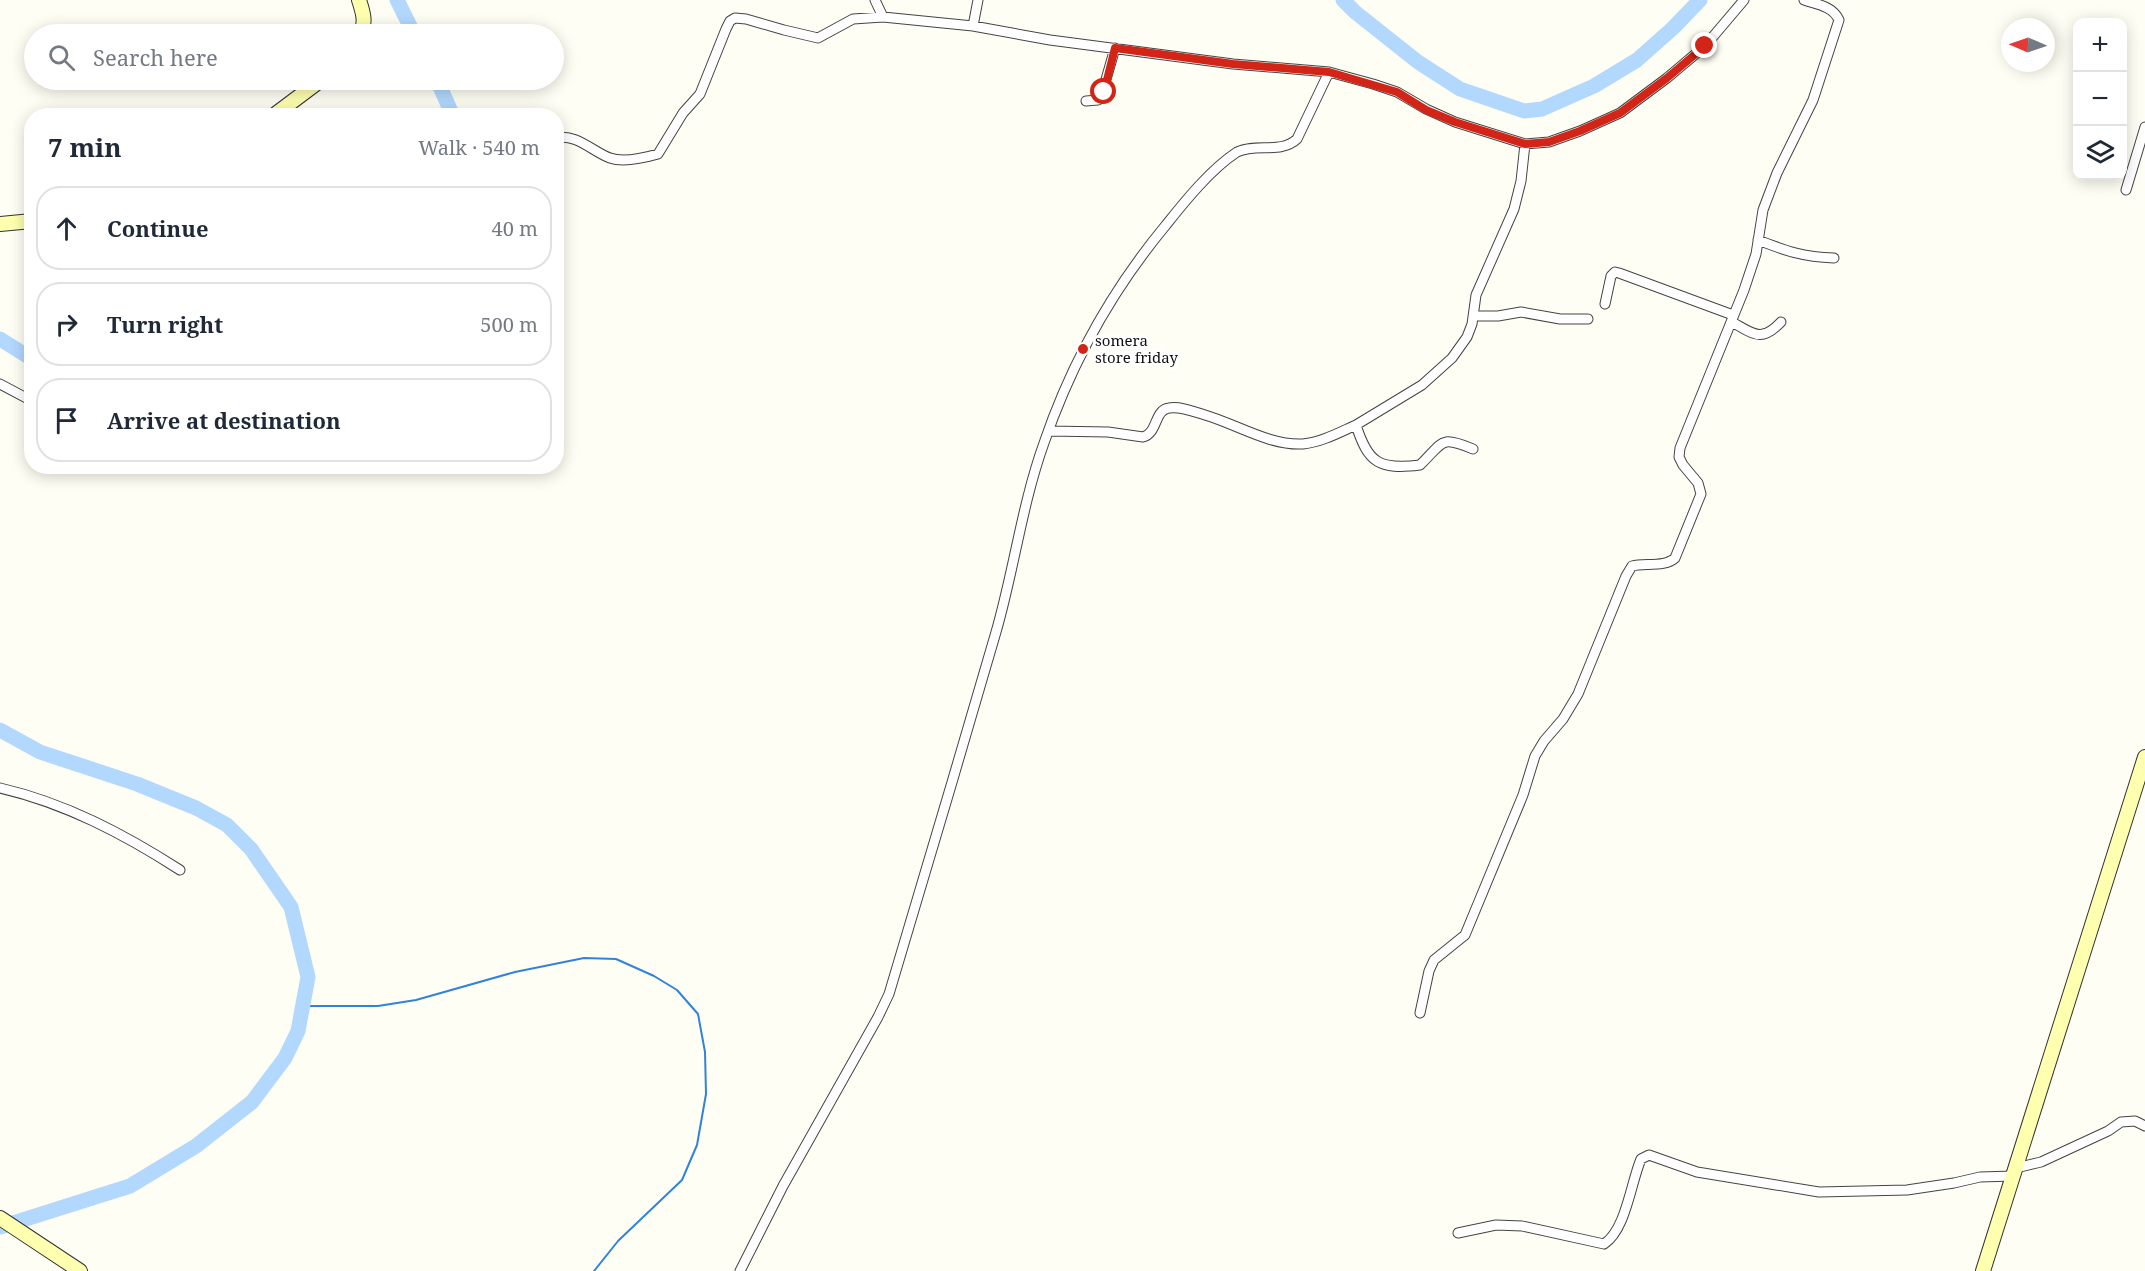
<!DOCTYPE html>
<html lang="en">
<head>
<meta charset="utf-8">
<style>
  body { margin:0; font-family:"Noto Serif",serif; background:#f2f2f3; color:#1f2937 }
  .controls { position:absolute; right:18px; top:18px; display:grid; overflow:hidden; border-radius:12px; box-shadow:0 3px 15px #0003 }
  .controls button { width:54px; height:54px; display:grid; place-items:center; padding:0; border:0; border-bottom:2px solid #e0e1e3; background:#fff; color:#1f2937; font:30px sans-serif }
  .compass { position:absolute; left:2001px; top:18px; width:54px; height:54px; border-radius:50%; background:#fff; box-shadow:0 3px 15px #0003; rotate:272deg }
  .stop { position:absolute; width:18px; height:18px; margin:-14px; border:4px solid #d32517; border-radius:50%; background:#fff }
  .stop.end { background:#d32517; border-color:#fff; box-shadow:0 2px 6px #0008 }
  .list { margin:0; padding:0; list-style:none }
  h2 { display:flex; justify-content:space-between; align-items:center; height:78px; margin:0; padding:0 24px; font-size:26px }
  h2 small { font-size:20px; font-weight:400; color:#747a83 }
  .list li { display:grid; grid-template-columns:39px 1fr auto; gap:18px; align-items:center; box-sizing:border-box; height:84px; margin:0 12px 12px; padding:0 12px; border:2px solid #e0e1e3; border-radius:24px }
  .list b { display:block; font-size:22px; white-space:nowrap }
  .list em { font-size:20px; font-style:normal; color:#747a83 }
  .icon { flex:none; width:33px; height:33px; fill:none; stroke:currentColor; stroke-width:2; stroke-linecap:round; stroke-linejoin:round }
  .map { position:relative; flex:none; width:2145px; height:1271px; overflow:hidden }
  .search { position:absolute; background:#fff; box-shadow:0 3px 15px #0003; left:24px; top:24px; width:540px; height:66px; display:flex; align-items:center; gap:15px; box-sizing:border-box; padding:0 21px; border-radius:33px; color:#747a83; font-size:22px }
  .panel { position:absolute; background:#fff; box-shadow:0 3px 15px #0003; left:24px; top:108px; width:540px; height:366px; border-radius:24px }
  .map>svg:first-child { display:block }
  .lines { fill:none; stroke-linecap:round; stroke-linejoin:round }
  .stream { stroke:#3083dd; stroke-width:2 }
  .river { stroke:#b2d8fd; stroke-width:15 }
  .street-casing { stroke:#444; stroke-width:11 }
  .secondary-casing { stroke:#333; stroke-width:16 }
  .street { stroke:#fff; stroke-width:9 }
  .secondary { stroke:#feffaf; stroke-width:14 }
  .route { stroke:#d32517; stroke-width:8 }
  .poi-dot { fill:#d32517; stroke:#fff; stroke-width:2 }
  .labels { text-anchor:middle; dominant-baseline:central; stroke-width:6; stroke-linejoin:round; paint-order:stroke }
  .poi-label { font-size:15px; fill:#111; stroke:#fff; text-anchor:start }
</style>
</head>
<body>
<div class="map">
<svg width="2145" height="1271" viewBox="0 0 2145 1271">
  <rect width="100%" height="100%" fill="#fffef4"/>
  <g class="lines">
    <path class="stream" d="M302 1006H378L416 1000 515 972 584 958 616 959 654 976 677 990 698 1014 705 1052 706 1094 697 1145 682 1180 618 1241 594 1271"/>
    <path class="river" d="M397 0 414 34
      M1343 0 1355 12 1418 62 1460 89 1524 111 1542 109 1594 86 1637 60 1673 28 1700 0
      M437 80 453 116
      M0 339 32 359
      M0 730 40 752 137 784 196 808 227 825 251 849 291 907 308 977 298 1031 285 1058 252 1102 196 1146 130 1186 0 1227"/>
    <g class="street-casing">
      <path id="street" d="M875 0 883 17
        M973 26 978 0
        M1086 101 1098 100 1101 97 1115 48
        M556 138C576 133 593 152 610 158 624 163 644 158 658 154L683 113 700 94 726 29 730 21 735 18 746 19 784 30 818 38 853 19 883 17 973 26 1050 40 1233 64 1329 72 1373 84 1397 92 1426 109 1455 122 1525 144 1549 142 1580 131 1620 113 1667 78 1705 46 1744 0
        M2126 190 2145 127
        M1758 240C1786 251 1803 257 1834 258
        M1605 304 1611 276 1615 272 1619 273 1733 315
        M1474 316H1498L1521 312 1560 319H1588
        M1732 322C1754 334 1761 343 1781 322
        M0 384 32 401
        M1049 431 1108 432 1143 437C1158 433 1154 410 1169 408 1180 406 1195 412 1205 415 1236 424 1270 446 1303 444 1322 442 1340 432 1356 425
        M1473 449C1439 435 1444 442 1420 465 1379 470 1368 463 1356 425L1422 385 1452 358 1467 337 1472 324 1476 295 1514 209 1521 181 1525 144
        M251 466H294
        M0 788C65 803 124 834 180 870
        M1420 1013 1429 971 1434 960 1465 935 1523 795 1535 756 1544 741 1563 719 1578 694 1626 576 1632 566C1645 563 1666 567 1675 558L1701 494 1698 483 1683 465 1679 457 1680 448 1744 290 1756 254 1763 210 1777 173 1813 100 1839 20C1833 6 1816 4 1804 0
        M2016 1168 2041 1162 2108 1131 2121 1122 2135 1121 2145 1126
        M1458 1233 1496 1225 1522 1226 1604 1244C1626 1230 1631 1182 1641 1159L1649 1155 1697 1172 1819 1192 1907 1190 1954 1183 1980 1177 2013 1176
        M740 1271 783 1186 878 1017 889 994C925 873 961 753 996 632 1014 570 1022 504 1044 443 1071 364 1112 290 1166 225 1185 201 1211 169 1237 152 1256 143 1281 154 1297 139L1329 72"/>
    </g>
    <g class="secondary-casing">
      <path id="secondary" d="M359 0C363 12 366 22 361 34
        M273 116 321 80
        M0 224 32 221
        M0 1218 80 1271
        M1983 1271 2145 757"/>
    </g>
    <use href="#street" class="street"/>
    <use href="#secondary" class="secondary"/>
  </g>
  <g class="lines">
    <path class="route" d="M1104 92 1115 48 1233 64 1329 72 1397 92 1426 110 1455 122 1525 144 1549 142 1580 131 1620 113 1667 78 1705 46"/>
  </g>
  <circle class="poi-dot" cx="1083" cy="349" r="6"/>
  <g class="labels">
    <g class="poi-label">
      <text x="1095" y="340">somera<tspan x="1095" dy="17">store friday</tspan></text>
    </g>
  </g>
</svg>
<div class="controls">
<button>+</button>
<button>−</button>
<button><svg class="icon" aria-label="layers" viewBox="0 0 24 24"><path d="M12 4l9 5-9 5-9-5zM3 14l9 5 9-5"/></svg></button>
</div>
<svg class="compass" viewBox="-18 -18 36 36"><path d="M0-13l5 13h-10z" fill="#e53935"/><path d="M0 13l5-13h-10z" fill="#747a83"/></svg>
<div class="stop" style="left:1104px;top:92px"></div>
<div class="stop end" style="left:1705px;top:46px"></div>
<div class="search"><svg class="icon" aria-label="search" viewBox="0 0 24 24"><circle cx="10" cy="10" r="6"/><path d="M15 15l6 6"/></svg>Search here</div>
<section class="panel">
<h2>7 min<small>Walk · 540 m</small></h2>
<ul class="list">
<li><svg class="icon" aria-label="ahead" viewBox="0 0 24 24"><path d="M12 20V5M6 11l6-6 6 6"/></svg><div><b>Continue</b></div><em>40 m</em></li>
<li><svg class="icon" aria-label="right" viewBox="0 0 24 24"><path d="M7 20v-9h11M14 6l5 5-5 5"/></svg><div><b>Turn right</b></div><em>500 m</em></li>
<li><svg class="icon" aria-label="arrive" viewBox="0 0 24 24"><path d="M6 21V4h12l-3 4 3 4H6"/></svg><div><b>Arrive at destination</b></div></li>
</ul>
</section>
</div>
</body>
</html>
